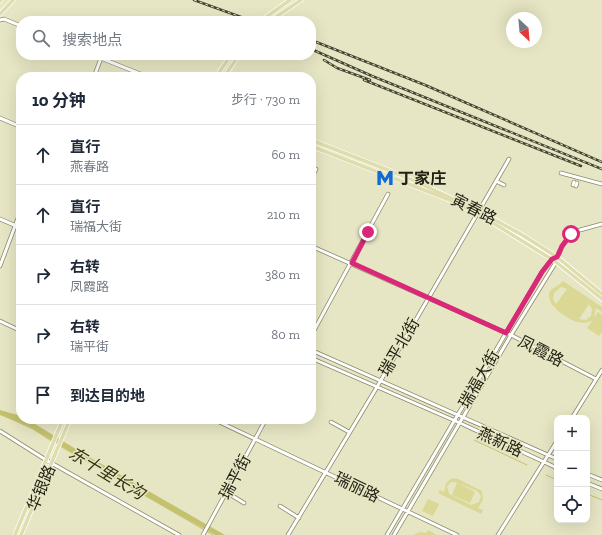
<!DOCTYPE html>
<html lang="zh">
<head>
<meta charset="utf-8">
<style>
  body { margin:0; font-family:"Zilla Slab","Noto Sans SC",serif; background:#f6f6f7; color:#1f2937 }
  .controls { position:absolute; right:12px; bottom:12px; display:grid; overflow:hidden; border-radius:8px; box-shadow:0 4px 16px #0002 }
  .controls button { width:36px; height:36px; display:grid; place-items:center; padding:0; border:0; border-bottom:1px solid #e0e1e3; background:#fff; color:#1f2937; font:20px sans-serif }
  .compass { position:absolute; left:506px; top:12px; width:36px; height:36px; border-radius:50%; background:#fff; box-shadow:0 4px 16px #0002; rotate:154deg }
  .stop { position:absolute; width:12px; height:12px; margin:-9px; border:3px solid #db2777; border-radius:50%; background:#fff }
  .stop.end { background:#db2777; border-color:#fff; box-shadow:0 1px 4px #0008 }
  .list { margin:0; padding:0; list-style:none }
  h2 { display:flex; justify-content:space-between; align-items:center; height:52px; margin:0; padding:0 16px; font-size:17px }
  h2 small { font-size:13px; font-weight:400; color:#747a83 }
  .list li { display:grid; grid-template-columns:26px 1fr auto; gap:12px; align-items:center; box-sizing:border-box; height:60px; padding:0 16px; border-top:1px solid #e0e1e3 }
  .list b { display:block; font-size:15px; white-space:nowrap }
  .list p { margin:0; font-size:13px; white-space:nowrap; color:#747a83 }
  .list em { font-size:13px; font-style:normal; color:#747a83 }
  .icon { flex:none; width:22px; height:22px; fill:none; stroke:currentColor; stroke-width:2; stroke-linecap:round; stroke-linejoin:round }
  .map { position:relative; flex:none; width:602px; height:535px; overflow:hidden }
  .search { position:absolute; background:#fff; box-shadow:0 4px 16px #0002; left:16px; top:16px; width:300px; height:44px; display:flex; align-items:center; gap:10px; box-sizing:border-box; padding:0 14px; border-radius:16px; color:#747a83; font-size:15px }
  .panel { position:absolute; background:#fff; box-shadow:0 4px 16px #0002; left:16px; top:72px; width:300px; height:352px; border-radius:16px }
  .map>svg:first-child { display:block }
  .green { fill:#dad894; fill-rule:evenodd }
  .water { fill:#c4c26e }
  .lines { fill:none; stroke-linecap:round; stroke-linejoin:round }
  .stream { stroke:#c4c26e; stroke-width:1 }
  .minor-casing { stroke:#8a8a6a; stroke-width:4.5 }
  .major-casing { stroke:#fff; stroke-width:5 }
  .minor { stroke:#fff; stroke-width:3 }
  .major { stroke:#dfddac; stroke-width:3.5 }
  .rail-casing { stroke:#434333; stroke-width:2.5 }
  .rail { stroke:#e6e6c4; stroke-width:1; stroke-dasharray:3; stroke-linecap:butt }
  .route { stroke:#db2777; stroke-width:5 }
  .labels { text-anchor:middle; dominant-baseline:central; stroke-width:3; stroke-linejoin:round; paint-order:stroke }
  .poi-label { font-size:16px; font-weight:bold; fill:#1f1f13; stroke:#e6e6c4; text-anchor:start }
  .street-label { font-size:16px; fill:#1f1f13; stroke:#e6e6c4 }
  .water-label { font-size:17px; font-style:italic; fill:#34330d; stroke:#e6e6c4 }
</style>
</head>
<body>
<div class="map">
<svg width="602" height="535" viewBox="0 0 602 535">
  <rect width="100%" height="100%" fill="#e6e6c4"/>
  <path class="green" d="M563 281 602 307V312L596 308 594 317 598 312 602 315V332L599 336 587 328 593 320C580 329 559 314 551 303 544 287 557 289 563 281ZM561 287 567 289 556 304 553 299 554 293ZM589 304 592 309 591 316 586 320 579 319Z
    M452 478 458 479 482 491 483 500 478 508 483 510 481 514 438 493 440 490 444 492 446 483ZM455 482 477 491 481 496 479 502 471 505 449 494 447 486 451 482Z
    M457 483 475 492 470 503 452 495Z
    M428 499 439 504 433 516 422 511Z
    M428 530 437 535H413L420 532 426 533Z"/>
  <path class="water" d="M0 410 21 416V419H27L79 451 225 535H215L127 486 28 426 0 415Z"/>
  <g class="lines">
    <path class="stream" d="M0 414 33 429 53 442
      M474 440 527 465
      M60 446 213 535
      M546 475 557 480
      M587 494 602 500"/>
    <g class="minor-casing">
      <path id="minor" d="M0 20 4 19 21 26
        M93 55 148 77
        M94 77 101 58
        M0 118 21 127
        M561 173 602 184
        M311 179 316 169
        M496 181 504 185
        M573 185 574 182
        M576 186 577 183
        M0 219 21 228
        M311 246 511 335 596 379
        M0 266 21 210
        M0 321 21 331
        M311 336 388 194
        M311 350 557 459
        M311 358 460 423 557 468
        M572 418 602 370
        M213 419 457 535
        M331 422 349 432
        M0 431 46 460 179 535
        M587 474 602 480
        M587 483 602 489
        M226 492 244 503
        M280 506 299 518
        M203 535 266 419
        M288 535 377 387 509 159
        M387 535 542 272 552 259 557 257
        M394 535 511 335 556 262 562 247 571 234 580 230 602 224
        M498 535 557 441"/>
    </g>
    <g class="major-casing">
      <path id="major" d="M0 1 1 0
        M0 14 13 0
        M262 20 290 0
        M270 21 301 0
        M216 77 231 55
        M224 77 239 55
        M311 140 406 177 479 211 524 236 557 257 602 294
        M311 146 447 199 477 213 556 262 602 299
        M15 535 63 419
        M21 535 70 419"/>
    </g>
    <use href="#minor" class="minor"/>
    <use href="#major" class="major"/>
    <g class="rail-casing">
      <path id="rail" d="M194 0 252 21
        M311 40 425 85 602 162
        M311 49 372 76 602 169
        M324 60 337 68 370 80
        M364 80 581 166"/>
    </g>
    <use href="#rail" class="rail"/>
  </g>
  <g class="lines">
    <path class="route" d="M368 232 352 263 506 333 542 272 552 259 557 257 562 246 571 234"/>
  </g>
  <defs>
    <g id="metro-bare" transform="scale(1.38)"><path d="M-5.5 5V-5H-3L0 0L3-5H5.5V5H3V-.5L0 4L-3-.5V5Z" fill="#146ad4" stroke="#e6e6c4" stroke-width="2.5" paint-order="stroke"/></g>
  </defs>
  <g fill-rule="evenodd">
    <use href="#metro-bare" x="385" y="178"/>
  </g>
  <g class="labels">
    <g class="poi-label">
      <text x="398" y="178">丁家庄</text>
    </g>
    <g class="street-label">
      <text transform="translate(474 209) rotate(27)">寅春路</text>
      <text transform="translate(399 347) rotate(-60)">瑞平北街</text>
      <text transform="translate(541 351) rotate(27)">凤霞路</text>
      <text transform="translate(479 379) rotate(-60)">瑞福大街</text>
      <text transform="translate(500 442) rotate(25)">燕新路</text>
      <text transform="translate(235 477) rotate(-62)">瑞平街</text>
      <text transform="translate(357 487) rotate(26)">瑞丽路</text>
      <text transform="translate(41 488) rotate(-67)">华银路</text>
    </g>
    <g class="water-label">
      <text transform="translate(107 473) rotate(31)">东十里长沟</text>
    </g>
  </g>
</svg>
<div class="controls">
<button>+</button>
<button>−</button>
<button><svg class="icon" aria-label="locate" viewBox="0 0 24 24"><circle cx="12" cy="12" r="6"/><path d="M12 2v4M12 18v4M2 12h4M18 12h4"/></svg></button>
</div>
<svg class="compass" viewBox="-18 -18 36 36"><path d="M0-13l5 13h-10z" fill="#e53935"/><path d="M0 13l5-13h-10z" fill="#747a83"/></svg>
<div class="stop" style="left:571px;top:234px"></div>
<div class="stop end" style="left:368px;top:232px"></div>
<div class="search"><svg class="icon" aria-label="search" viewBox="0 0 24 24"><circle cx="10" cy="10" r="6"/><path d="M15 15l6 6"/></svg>搜索地点</div>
<section class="panel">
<h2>10 分钟<small>步行 · 730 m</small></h2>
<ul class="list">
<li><svg class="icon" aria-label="ahead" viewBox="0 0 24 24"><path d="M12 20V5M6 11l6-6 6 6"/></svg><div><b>直行</b><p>燕春路</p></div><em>60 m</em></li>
<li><svg class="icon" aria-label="ahead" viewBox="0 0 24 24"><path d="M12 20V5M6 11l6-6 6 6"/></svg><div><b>直行</b><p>瑞福大街</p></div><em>210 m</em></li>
<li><svg class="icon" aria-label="right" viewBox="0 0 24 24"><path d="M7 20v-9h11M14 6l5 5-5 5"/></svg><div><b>右转</b><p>凤霞路</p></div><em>380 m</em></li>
<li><svg class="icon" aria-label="right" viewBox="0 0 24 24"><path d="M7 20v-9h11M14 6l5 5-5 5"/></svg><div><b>右转</b><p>瑞平街</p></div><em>80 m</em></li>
<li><svg class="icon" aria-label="arrive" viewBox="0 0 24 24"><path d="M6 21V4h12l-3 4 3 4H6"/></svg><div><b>到达目的地</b></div></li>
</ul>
</section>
</div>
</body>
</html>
